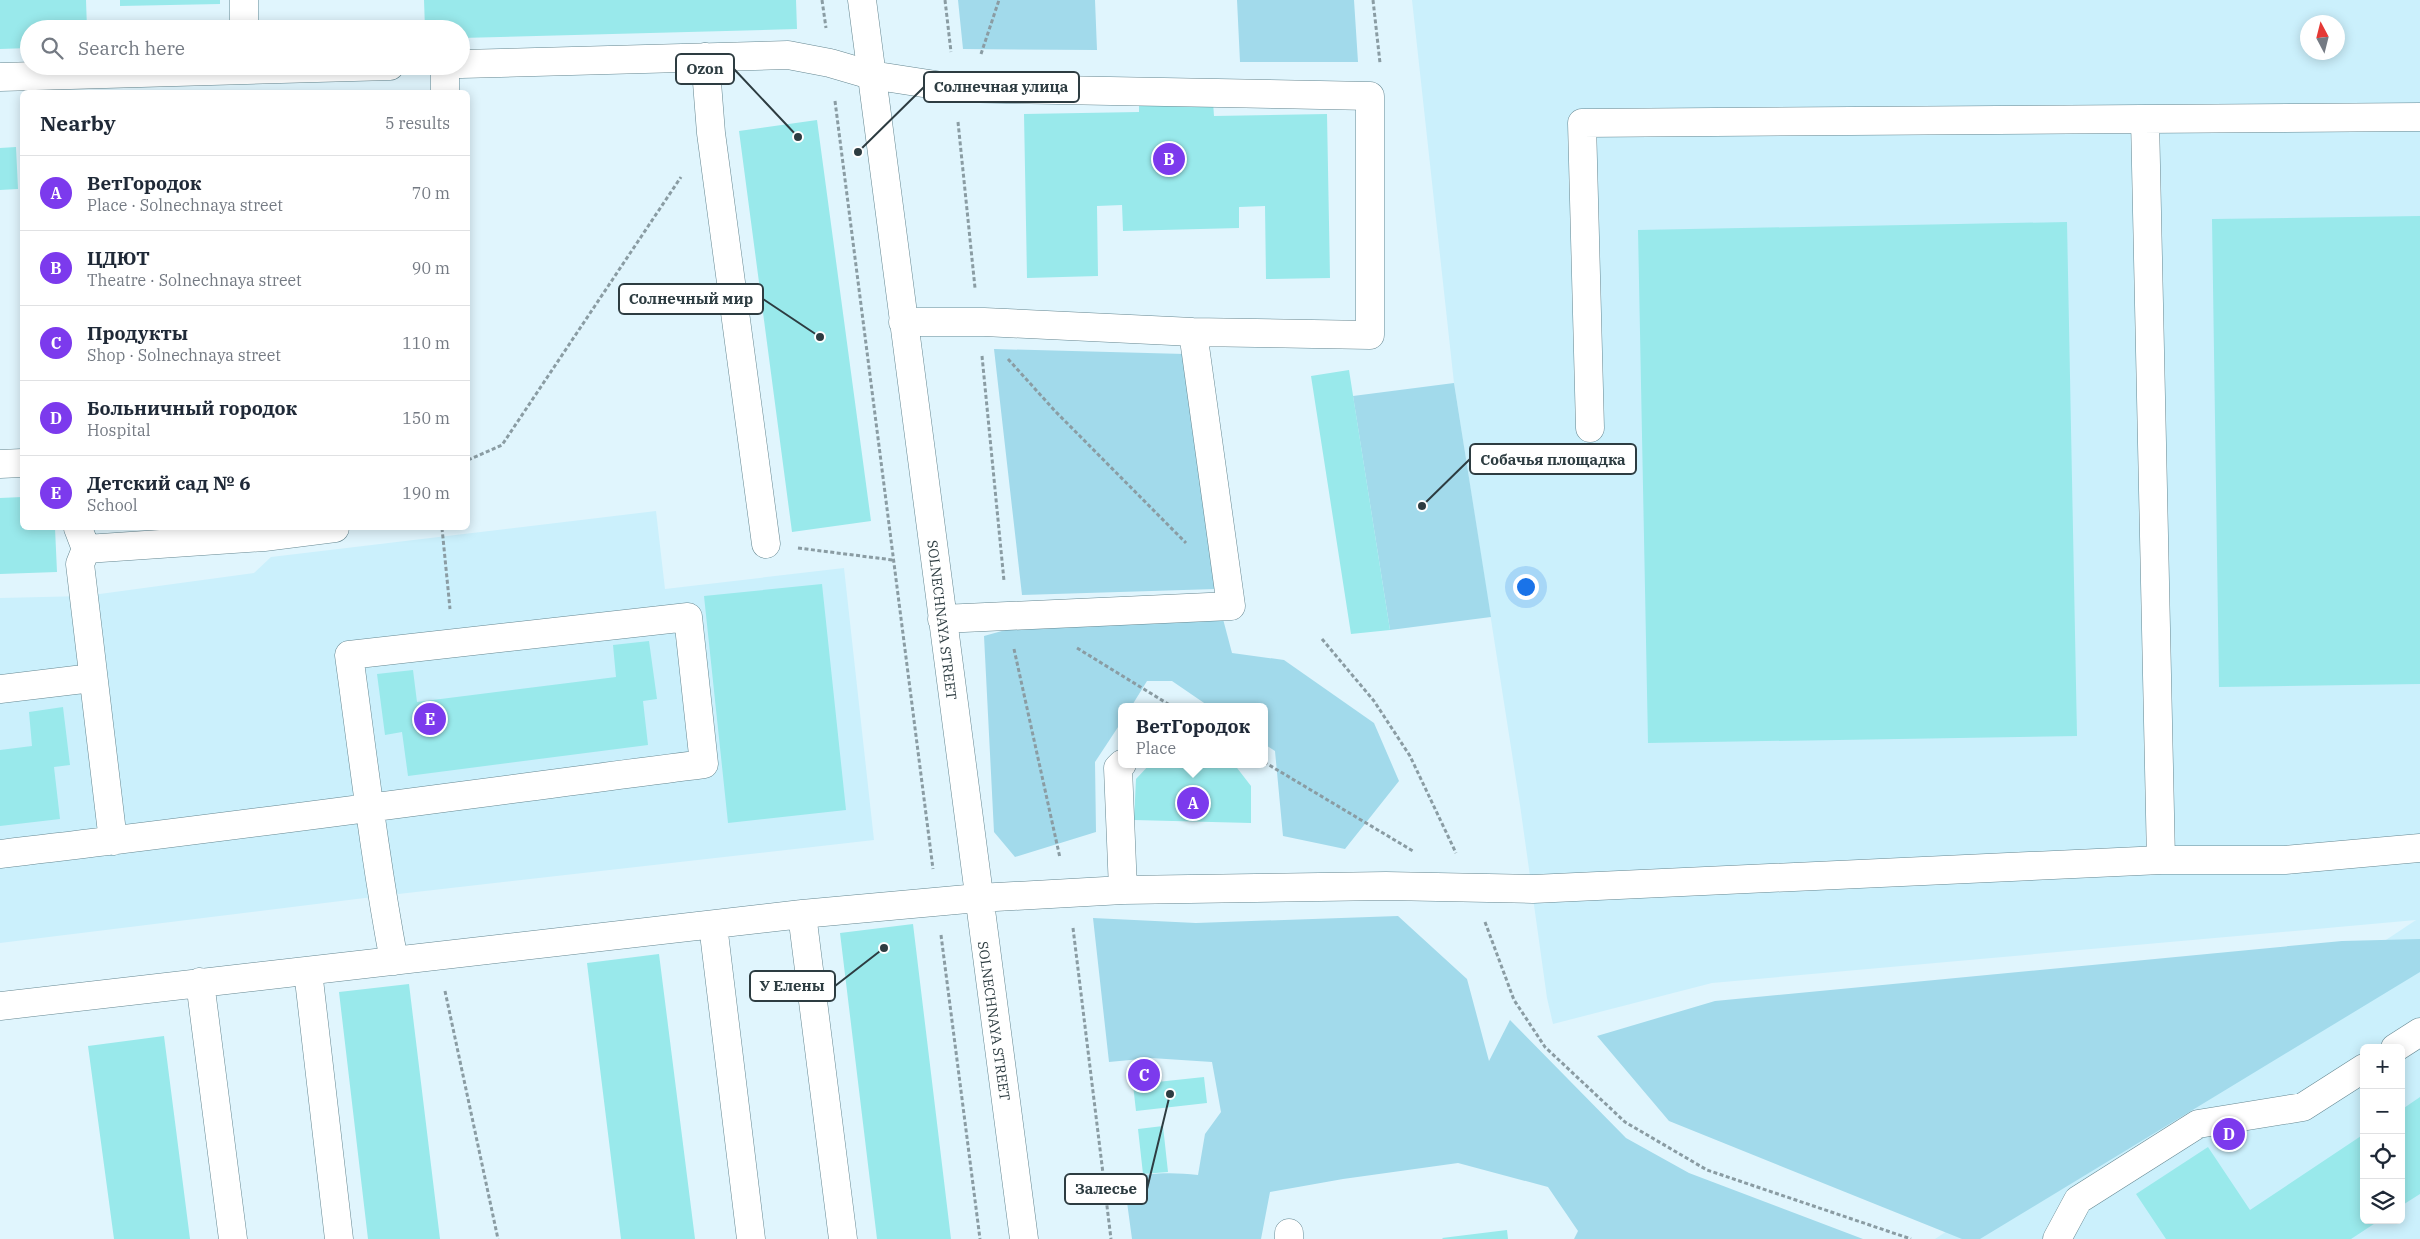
<!DOCTYPE html>
<html lang="en">
<head>
<meta charset="utf-8">
<style>
  body { margin:0; font-family:"IBM Plex Serif",serif; background:#f2f2f3; color:#1f2937 }
  .controls { position:absolute; right:15px; bottom:15px; display:grid; overflow:hidden; border-radius:8px; box-shadow:0 2px 12px #0003 }
  .controls button { width:45px; height:45px; display:grid; place-items:center; padding:0; border:0; border-bottom:1px solid #e0e1e3; background:#fff; color:#1f2937; font:25px sans-serif }
  .compass { position:absolute; left:2300px; top:15px; width:45px; height:45px; border-radius:50%; background:#fff; box-shadow:0 2px 12px #0003; rotate:353deg }
  .you { position:absolute; left:1525px; top:586px; width:18px; height:18px; margin:-12px; border:4px solid #fff; border-radius:50%; background:#1a73e8; box-shadow:0 0 0 8px #1a73e833 }
  .badge { display:grid; place-items:center; width:32px; height:32px; border-radius:50%; background:#7c3aed; color:#fff; font-size:16px; font-weight:700 }
  .pin { position:absolute; translate:-50% -50%; border:2px solid #fff; box-shadow:0 1px 5px #0006 }
  .popup { position:absolute; left:1118px; top:703px; width:150px; height:65px; box-sizing:border-box; display:grid; place-content:center; border-radius:8px; background:#fff; filter:drop-shadow(0 1px 4px #0005); font-size:16px; white-space:nowrap; color:#747a83 }
  .popup b { font-size:19px; color:#1f2937 }
  .popup::after { content:''; position:absolute; left:50%; top:100%; margin-left:-10px; border:10px solid transparent; border-top-color:#fff }
  .list { margin:0; padding:0; list-style:none }
  h2 { display:flex; justify-content:space-between; align-items:center; height:65px; margin:0; padding:0 20px; font-size:21px }
  h2 small { font-size:16px; font-weight:400; color:#747a83 }
  .list li { display:grid; grid-template-columns:32px 1fr auto; gap:15px; align-items:center; box-sizing:border-box; height:75px; padding:0 20px; border-top:1px solid #e0e1e3 }
  .list b { display:block; font-size:19px; white-space:nowrap }
  .list p { margin:0; font-size:16px; white-space:nowrap; color:#747a83 }
  .list em { font-size:16px; font-style:normal; color:#747a83 }
  .icon { flex:none; width:28px; height:28px; fill:none; stroke:currentColor; stroke-width:2; stroke-linecap:round; stroke-linejoin:round }
  .map { position:relative; flex:none; width:2420px; height:1239px; overflow:hidden }
  .search { position:absolute; background:#fff; box-shadow:0 2px 12px #0003; left:20px; top:20px; width:450px; height:55px; display:flex; align-items:center; gap:12px; box-sizing:border-box; padding:0 18px; border-radius:28px; color:#747a83; font-size:19px }
  .panel { position:absolute; background:#fff; box-shadow:0 2px 12px #0003; left:20px; top:90px; width:450px; height:440px; border-radius:8px }
  .map>svg:first-child { display:block }
  .built { fill:#cbf0fc; fill-rule:evenodd }
  .green { fill:#a2daeb }
  .building { fill:#99e9eb }
  .lines { fill:none; stroke-linecap:round; stroke-linejoin:round }
  .minor-casing { stroke:#658791; stroke-width:29 }
  .path { stroke:#8a9ca3; stroke-width:3; stroke-dasharray:4 2.5; stroke-linecap:butt }
  .minor { stroke:#fff; stroke-width:28 }
  .labels { text-anchor:middle; dominant-baseline:central; stroke-width:4; stroke-linejoin:round; paint-order:stroke }
  .street-label { font-size:14px; fill:#2d3c41; stroke:#fff }
  .leader { fill:none; stroke:#2d3c41; stroke-width:2 }
  .callout-dot { fill:#2d3c41; stroke:#fff; stroke-width:2 }
  .callout { fill:#fff; stroke:#2d3c41; stroke-width:2 }
  .callout-label { font-size:15px; text-anchor:middle; font-weight:bold; fill:#2d3c41 }
</style>
</head>
<body>
<div class="map">
<svg width="2420" height="1239" viewBox="0 0 2420 1239">
  <rect width="100%" height="100%" fill="#e0f5fd"/>
  <path class="built" d="M1412 0H2420V1239H1935L2416 920 1712 983 1553 1024 1547 998 1520 805 1454 383ZM2308 22H2338V52H2308ZM2364 1048H2401V1220H2364Z
    M656 511 665 589 844 568 874 840 381 896 0 943V598L85 596 254 573 271 557Z"/>
  <path class="green" d="M958 0H1095L1097 50 963 49Z
    M1237 0H1354L1358 62H1240Z
    M994 349 1185 354 1216 589 1022 595Z
    M1454 383 1491 617 1390 630 1353 396Z
    M1223 619 1232 653 1284 660 1374 723 1399 781 1345 849 1283 836 1275 751 1264 744V707H1210L1172 681H1147L1131 707H1122V721L1095 762 1096 832 1015 857 994 832 984 636 1031 623Z
    M1398 916 1467 979 1489 1061 1510 1020 1626 1138 1689 1173 1863 1239H1574L1578 1231 1548 1187 1458 1163 1343 1179 1270 1192 1261 1239H1132L1124 1180C1150 1172 1172 1172 1198 1175L1205 1134 1221 1112 1212 1062 1151 1058 1109 1062 1093 918 1196 923Z
    M2420 939V972L1980 1239H1962L1669 1121 1597 1036 1715 1001 2342 941Z"/>
  <path class="building" d="M0 0H86L87 29H29V48L0 49Z
    M120 0H220V4L120 6Z
    M424 0H796L797 29 461 38V29H425Z
    M1213 102 1214 116 1327 114 1330 278 1266 279 1265 206 1239 207V228L1123 231 1122 205 1097 206 1098 276 1027 278 1024 114 1139 112V103Z
    M817 120 871 521 792 532 739 131Z
    M16 147 18 189 0 190V148Z
    M2420 216V684L2219 687 2212 219Z
    M2067 222 2077 736 1648 743 1638 230Z
    M1349 370 1390 630 1351 634 1311 376Z
    M22 497V528H55L57 572 0 574V498Z
    M822 584 846 810 728 823 704 596Z
    M649 641 657 699 643 701 648 745 408 776 402 732 385 735 377 674 413 670 417 702 616 677 613 645Z
    M63 707 70 765 54 767 60 819 0 826V750L32 746 29 712Z
    M1150 764H1234L1251 786V823L1134 820 1136 779Z
    M913 924 951 1239H877L840 933Z
    M659 954 695 1239H621L587 963Z
    M409 984 440 1239H368L339 992Z
    M164 1036 190 1239H114L88 1046Z
    M1155 1065 1157 1082 1204 1077 1207 1103 1136 1111 1131 1067Z
    M2420 1097V1194L2401 1206V1110Z
    M1163 1126 1168 1172 1143 1174 1138 1129Z
    M2364 1134V1220H2380L2351 1239H2166L2136 1194 2208 1147 2250 1210Z
    M1507 1230 1508 1239H1443L1442 1238Z"/>
  <g class="lines">
    <g class="minor-casing">
      <path id="minor" d="M244 0V29
        M862 0 1024 1239
        M705 57 711 133 766 544
        M461 64 788 55 830 63 871 75 955 88 1370 96V335L1193 332 984 322H903
        M445 66V92
        M0 77 390 66
        M2145 119 2161 860
        M1590 428 1582 123 2420 117
        M0 464 22 463
        M78 528 86 549 264 537 335 528
        M86 549 80 564 113 841
        M942 619 1231 606 1193 332
        M0 689 92 678
        M1122 764 1118 768 1123 890
        M0 854C235 827 469 794 704 764L688 617 349 655C363 757 375 860 394 961
        M802 914 843 1239
        M713 925 751 1239
        M308 971 339 1239
        M200 982 233 1239
        M0 1006 802 914 978 898 1123 890 1386 886 1533 889 2161 860H2285L2420 848
        M2395 1048 2420 1032
        M1289 1233V1239
        M2057 1239 2078 1200 2198 1124 2303 1107 2364 1068"/>
    </g>
    <path class="path" d="M822 0 826 28
      M945 0 951 52
      M1373 0 1380 63
      M981 54 999 0
      M835 101 933 869
      M958 122 975 288
      M982 356 1004 581
      M1008 359 1055 411 1186 543
      M468 460 502 445 681 177
      M442 528 450 609
      M798 548 893 560
      M1322 639 1374 701 1410 756 1456 853
      M1077 648 1173 707
      M1014 649 1060 858
      M1264 762 1413 851
      M1485 922 1514 1000 1545 1047 1625 1122 1707 1170 1911 1239
      M1073 928 1111 1239
      M941 935 980 1239
      M445 991 498 1239"/>
    <use href="#minor" class="minor"/>
  </g>
  <g class="labels">
    <g class="street-label">
      <text transform="translate(942 620) rotate(83)">SOLNECHNAYA STREET</text>
      <text transform="translate(994 1021) rotate(82)">SOLNECHNAYA STREET</text>
    </g>
  </g>
  <path class="leader" d="M798 137L734 69M858 152L924 87M820 337L763 299M1422 506L1470 459M884 948L835 986M1170 1094L1147 1189"/>
  <g class="callout-dot">
    <circle cx="798" cy="137" r="5"/>
    <circle cx="858" cy="152" r="5"/>
    <circle cx="820" cy="337" r="5"/>
    <circle cx="1422" cy="506" r="5"/>
    <circle cx="884" cy="948" r="5"/>
    <circle cx="1170" cy="1094" r="5"/>
  </g>
  <g class="callout">
    <rect x="676" y="54" width="58" height="30" rx="5"/>
    <rect x="924" y="72" width="155" height="30" rx="5"/>
    <rect x="619" y="284" width="144" height="30" rx="5"/>
    <rect x="1470" y="444" width="166" height="30" rx="5"/>
    <rect x="750" y="971" width="85" height="30" rx="5"/>
    <rect x="1065" y="1174" width="82" height="30" rx="5"/>
  </g>
  <g class="callout-label">
    <text x="705" y="74">Ozon</text>
    <text x="1001" y="92">Солнечная улица</text>
    <text x="691" y="304">Солнечный мир</text>
    <text x="1553" y="465">Собачья площадка</text>
    <text x="792" y="991">У Елены</text>
    <text x="1106" y="1194">Залесье</text>
  </g>
</svg>
<div class="controls">
<button>+</button>
<button>−</button>
<button><svg class="icon" aria-label="locate" viewBox="0 0 24 24"><circle cx="12" cy="12" r="6"/><path d="M12 2v4M12 18v4M2 12h4M18 12h4"/></svg></button>
<button><svg class="icon" aria-label="layers" viewBox="0 0 24 24"><path d="M12 4l9 5-9 5-9-5zM3 14l9 5 9-5"/></svg></button>
</div>
<svg class="compass" viewBox="-18 -18 36 36"><path d="M0-13l5 13h-10z" fill="#e53935"/><path d="M0 13l5-13h-10z" fill="#747a83"/></svg>
<div class="you"></div>
<div class="pin badge" style="left:1193px;top:803px">A</div>
<div class="popup"><b>ВетГородок</b>Place</div>
<div class="pin badge" style="left:1169px;top:159px">B</div>
<div class="pin badge" style="left:1144px;top:1075px">C</div>
<div class="pin badge" style="left:2229px;top:1134px">D</div>
<div class="pin badge" style="left:430px;top:719px">E</div>
<div class="search"><svg class="icon" aria-label="search" viewBox="0 0 24 24"><circle cx="10" cy="10" r="6"/><path d="M15 15l6 6"/></svg>Search here</div>
<section class="panel">
<h2>Nearby<small>5 results</small></h2>
<ul class="list">
<li><span class="badge">A</span><div><b>ВетГородок</b><p>Place · Solnechnaya street</p></div><em>70 m</em></li>
<li><span class="badge">B</span><div><b>ЦДЮТ</b><p>Theatre · Solnechnaya street</p></div><em>90 m</em></li>
<li><span class="badge">C</span><div><b>Продукты</b><p>Shop · Solnechnaya street</p></div><em>110 m</em></li>
<li><span class="badge">D</span><div><b>Больничный городок</b><p>Hospital</p></div><em>150 m</em></li>
<li><span class="badge">E</span><div><b>Детский сад № 6</b><p>School</p></div><em>190 m</em></li>
</ul>
</section>
</div>
</body>
</html>
